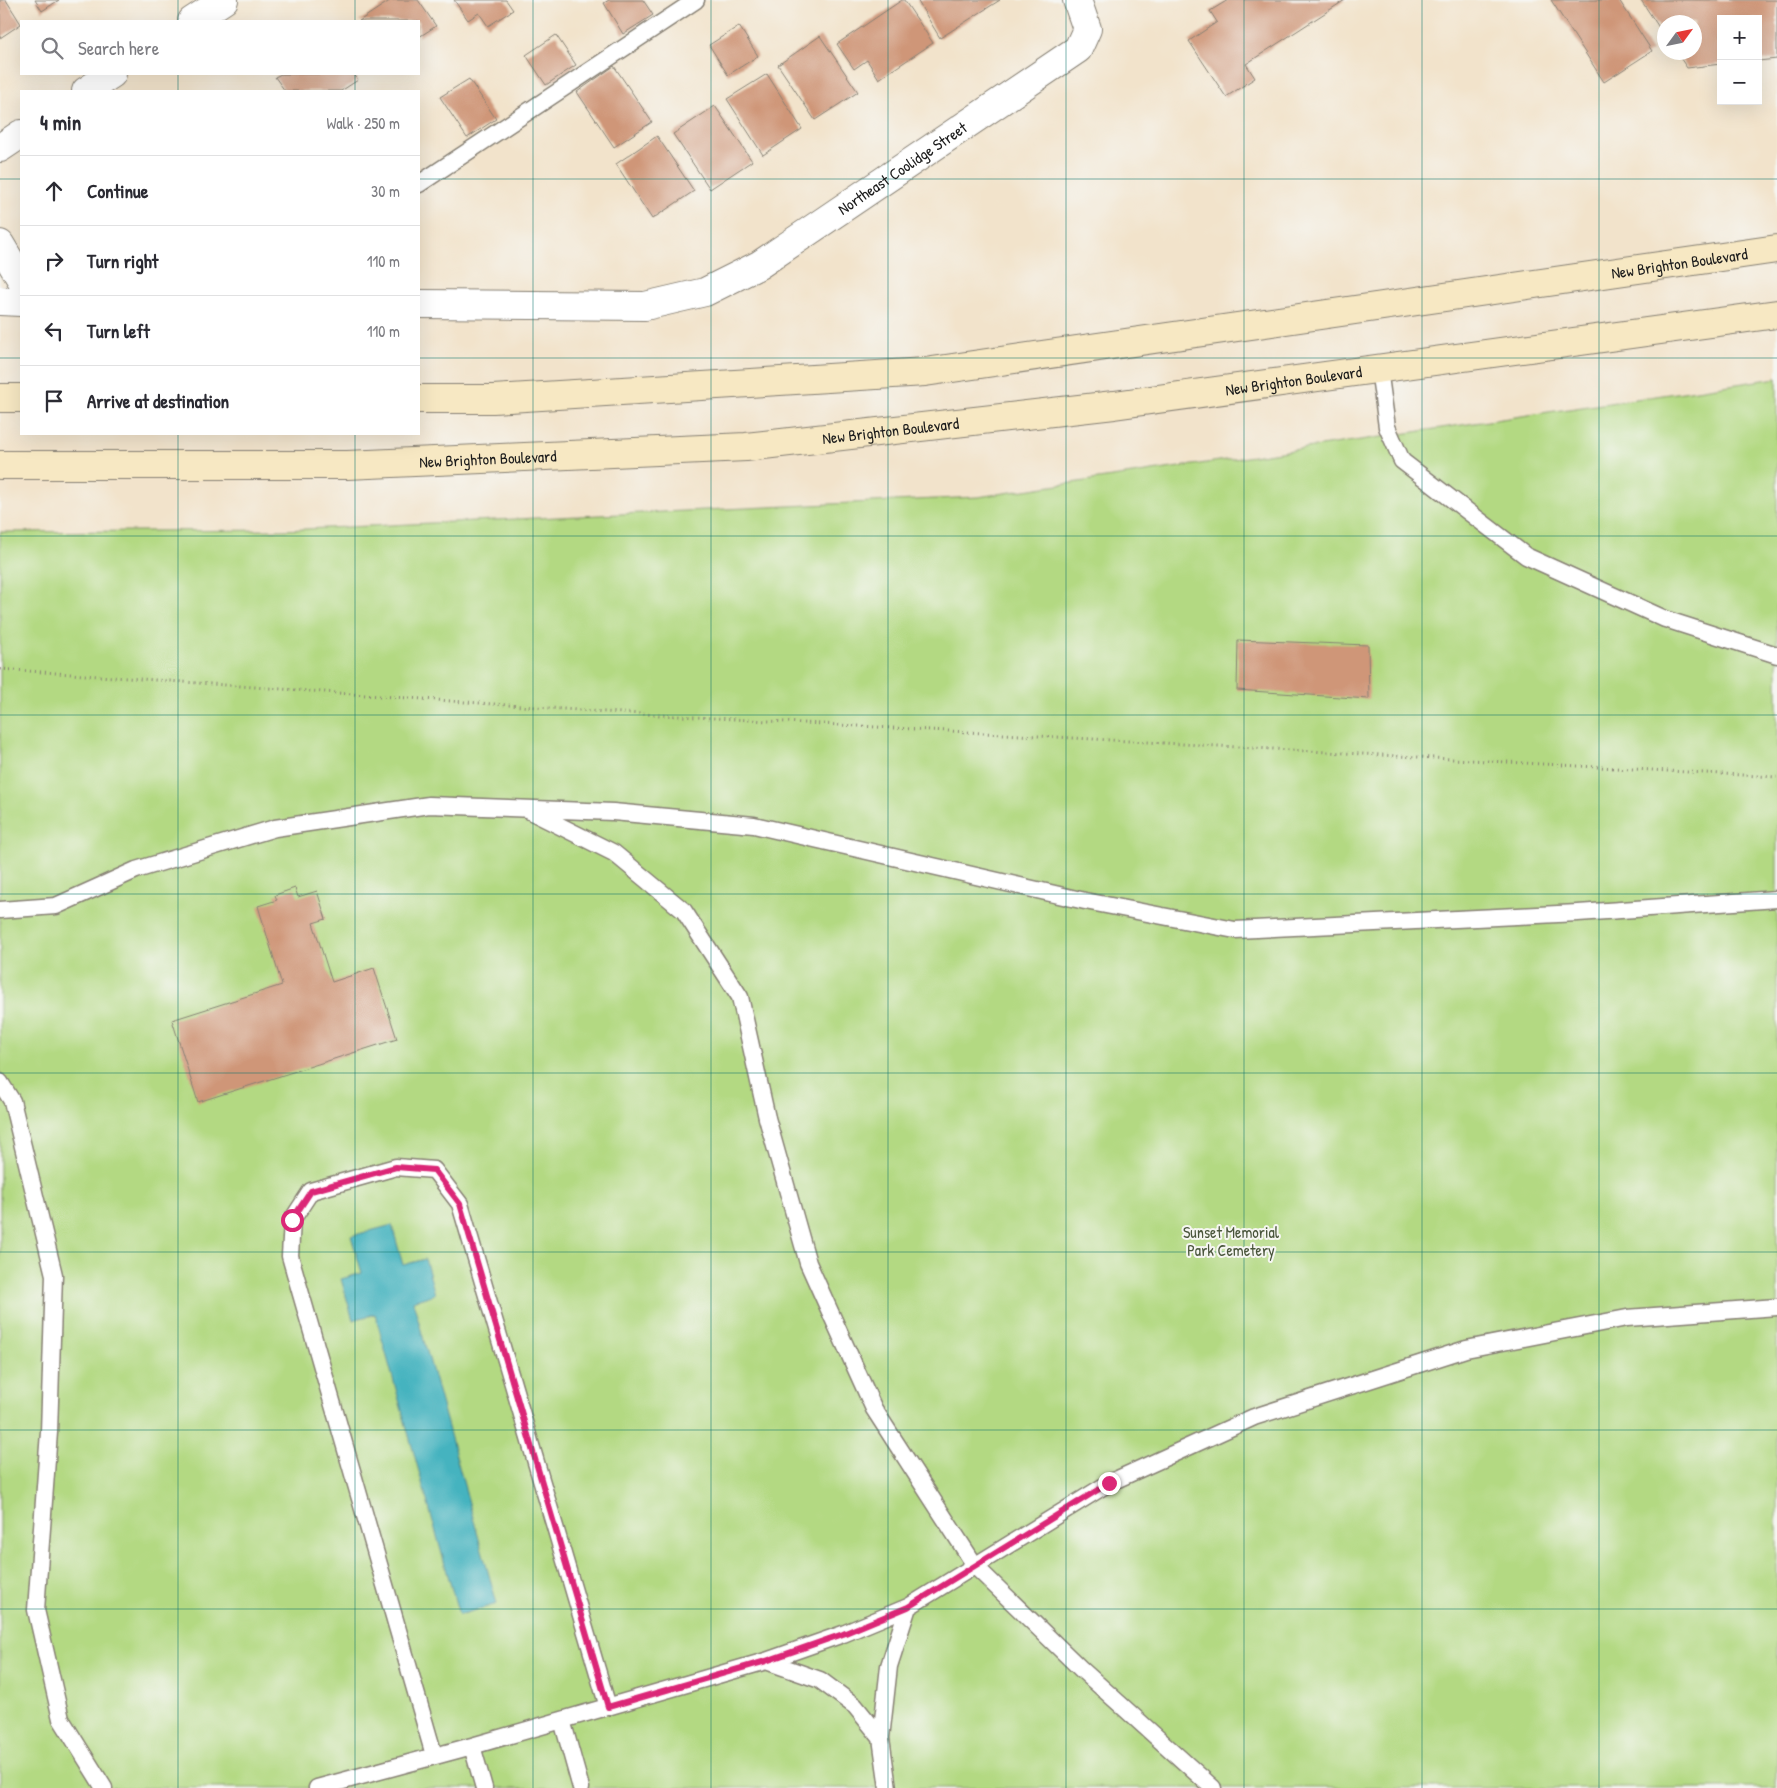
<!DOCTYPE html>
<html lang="en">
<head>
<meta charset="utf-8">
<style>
  body { margin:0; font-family:"Patrick Hand",sans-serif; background:#f7f7f7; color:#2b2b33 }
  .controls { position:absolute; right:15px; top:15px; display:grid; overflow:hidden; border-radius:0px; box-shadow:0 5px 20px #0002 }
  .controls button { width:45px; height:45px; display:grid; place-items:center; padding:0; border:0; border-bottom:1px solid #e1e1e2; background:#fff; color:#2b2b33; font:25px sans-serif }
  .compass { position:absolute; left:1657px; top:15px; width:45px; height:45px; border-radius:50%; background:#fff; box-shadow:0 5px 20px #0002; rotate:57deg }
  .stop { position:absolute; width:15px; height:15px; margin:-11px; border:4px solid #db2777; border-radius:50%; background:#fff }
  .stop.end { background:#db2777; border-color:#fff; box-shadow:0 1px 5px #0008 }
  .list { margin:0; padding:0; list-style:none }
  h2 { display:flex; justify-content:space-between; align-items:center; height:65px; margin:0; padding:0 20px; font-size:21px }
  h2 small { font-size:16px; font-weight:400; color:#7c7c81 }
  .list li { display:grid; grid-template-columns:32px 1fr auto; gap:15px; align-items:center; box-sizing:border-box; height:70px; padding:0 20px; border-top:1px solid #e1e1e2 }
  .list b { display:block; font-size:19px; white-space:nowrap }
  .list em { font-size:16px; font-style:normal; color:#7c7c81 }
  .icon { flex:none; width:28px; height:28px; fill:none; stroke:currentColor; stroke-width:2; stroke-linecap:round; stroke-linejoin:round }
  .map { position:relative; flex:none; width:1777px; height:1788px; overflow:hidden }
  .search { position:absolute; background:#fff; box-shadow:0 5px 20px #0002; left:20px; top:20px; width:400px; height:55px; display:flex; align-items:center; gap:12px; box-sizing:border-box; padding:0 18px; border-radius:0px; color:#7c7c81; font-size:19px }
  .panel { position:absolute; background:#fff; box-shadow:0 5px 20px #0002; left:20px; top:90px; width:400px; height:345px; border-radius:0px }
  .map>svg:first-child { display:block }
  .green { fill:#b3d982; stroke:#687a4f }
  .water { fill:#44b3bf; stroke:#30686e }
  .building { fill:#cf9678 }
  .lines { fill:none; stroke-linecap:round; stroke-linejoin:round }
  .lane-casing { stroke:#878074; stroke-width:19 }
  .street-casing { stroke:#878074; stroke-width:30 }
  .secondary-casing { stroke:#878074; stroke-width:30 }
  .path { stroke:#878074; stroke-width:3; stroke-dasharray:1 4; stroke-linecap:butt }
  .lane { stroke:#fff; stroke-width:16 }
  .street { stroke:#fff; stroke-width:28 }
  .secondary { stroke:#f7e8c3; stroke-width:28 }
  .route { stroke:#db2777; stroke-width:6 }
  .grid { fill:none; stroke:#0f766e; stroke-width:1; stroke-opacity:0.55 }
  .labels { text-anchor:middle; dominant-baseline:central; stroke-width:4; stroke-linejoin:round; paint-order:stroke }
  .street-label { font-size:16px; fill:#1c1c1c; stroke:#f6f6f2 }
  .park-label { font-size:16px; fill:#49553b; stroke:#f6f6f2 }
</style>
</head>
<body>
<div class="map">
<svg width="1777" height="1788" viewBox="0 0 1777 1788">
  <rect width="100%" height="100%" fill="#f6f6f2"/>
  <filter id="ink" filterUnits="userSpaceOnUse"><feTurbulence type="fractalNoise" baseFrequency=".02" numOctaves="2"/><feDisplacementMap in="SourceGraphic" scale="10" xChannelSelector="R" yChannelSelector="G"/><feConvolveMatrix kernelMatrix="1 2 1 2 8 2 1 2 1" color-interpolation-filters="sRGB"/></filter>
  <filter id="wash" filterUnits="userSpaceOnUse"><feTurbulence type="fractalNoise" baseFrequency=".0096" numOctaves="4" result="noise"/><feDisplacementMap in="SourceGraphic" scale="20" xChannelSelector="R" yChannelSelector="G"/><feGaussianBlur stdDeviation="1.12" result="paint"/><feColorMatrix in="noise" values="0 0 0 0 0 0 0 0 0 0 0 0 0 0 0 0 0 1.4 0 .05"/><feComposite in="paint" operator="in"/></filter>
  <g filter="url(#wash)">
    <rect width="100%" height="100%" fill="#f2e3cb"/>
    <path class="green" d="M1777 378V1788H0V532L285 530 978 497Z"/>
    <path class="water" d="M392 1225 403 1265 425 1259 435 1294 413 1301 497 1604 459 1615 375 1314 353 1320 341 1279 362 1273 351 1236Z"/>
    <g id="blocks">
      <path class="building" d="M0 0H6L21 24 0 38Z
        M35 0H59L42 11Z
        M391 0H418L436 26 419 37V21H359Z
        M454 0H506L513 10 488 26 479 13 468 20Z
        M609 0H643L653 15 623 34 604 3Z
        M902 0H904L933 43 879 79 867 60 854 69 837 44Z
        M917 0H1000L940 38Z
        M1228 0H1345L1246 64 1255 78 1226 97 1189 41 1217 22 1210 11Z
        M1551 0H1619L1652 51 1604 82Z
        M1641 0H1777V59L1758 61V19H1721V64L1687 68 1676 52H1694V22H1664V35Z
        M739 26 758 56 728 75 709 45Z
        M556 35 576 65 546 85 526 55Z
        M820 36 858 92 815 120 778 65Z
        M614 66 652 122 614 147 577 92Z
        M281 74H354L358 80 341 91H285L275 77Z
        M767 74 802 129 763 155 727 99Z
        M469 79 496 119 467 138 440 97Z
        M715 106 752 161 710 189 673 134Z
        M657 136 694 191 652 219 616 164Z
        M1238 640 1368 645 1369 699 1237 690Z
        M295 888 298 897 317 891 326 919 313 923 332 982 374 968 397 1039 198 1102 172 1020 282 985 258 906 277 900 275 895Z"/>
    </g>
  </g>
  <g filter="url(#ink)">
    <use href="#blocks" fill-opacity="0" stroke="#878074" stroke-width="1"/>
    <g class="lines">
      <g class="lane-casing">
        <path id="lane" d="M419 184 696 0
          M1379 369 1387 427 1402 461 1526 556 1665 619 1777 655
          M530 811 614 853 684 911 740 997 767 1118 808 1263 874 1409 976 1567 1081 1669 1213 1788
          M0 910 56 906 136 870 275 828 429 805 613 812 754 825 1085 901 1235 930 1578 913 1777 899
          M0 1082 12 1101 54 1275 49 1432 36 1610 61 1719 104 1788
          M766 1661 820 1680 855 1706 881 1738
          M562 1720 581 1788
          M472 1746 484 1788
          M434 1755 290 1256 292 1220 311 1191 396 1167 434 1170 460 1204 608 1707
          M317 1788 472 1746 766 1661 843 1634 908 1607
          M888 1788 881 1738 889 1666 908 1607 1109 1483 1254 1417 1466 1349 1627 1318 1777 1307"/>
      </g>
      <g class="street-casing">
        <g id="street">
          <path d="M192 21 224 0"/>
          <path d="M86 91 112 74"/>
          <path d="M0 148 21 134"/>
          <path d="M0 244 21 279"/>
          <path d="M0 301 21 302"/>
          <path id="s1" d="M419 304 645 306 705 292 759 265 1078 49 1087 29 1077 0"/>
        </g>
      </g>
      <g class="secondary-casing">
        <g id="secondary">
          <path d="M0 398H21"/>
          <path id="s2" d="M419 399H493L925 372 1777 249"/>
          <path id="s3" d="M0 465H347L746 447 1114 405 1777 314"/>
        </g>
      </g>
      <path class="path" d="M0 669 606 712 1777 777"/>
      <use href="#lane" class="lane"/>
      <use href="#street" class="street"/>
      <use href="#secondary" class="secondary"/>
    </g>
  </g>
  <g class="lines" filter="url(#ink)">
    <path class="route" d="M292 1220 311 1191 396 1167 434 1170 460 1204 608 1707 766 1661 843 1634 908 1607 1109 1483"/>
  </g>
  <path class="grid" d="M178 0V21M355 0V21M533 0V1788M711 0V1788M888 0V1788M1066 0V1788M1244 0V1788M1422 0V1788M1599 0V1788M178 74V91M355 74V91M0 179H21M419 179H1777M0 358H21M419 358H1777M178 434V1788M355 434V1788M0 536H1777M0 715H1777M0 894H1777M0 1073H1777M0 1252H1777M0 1430H1777M0 1609H1777"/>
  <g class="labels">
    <g class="street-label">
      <text stroke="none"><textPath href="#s1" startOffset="521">Northeast Coolidge Street</textPath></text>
      <text stroke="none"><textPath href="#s2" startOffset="1269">New Brighton Boulevard</textPath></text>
      <text stroke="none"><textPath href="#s3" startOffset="1298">New Brighton Boulevard</textPath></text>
      <text stroke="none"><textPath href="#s3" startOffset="892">New Brighton Boulevard</textPath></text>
      <text stroke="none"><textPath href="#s3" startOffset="488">New Brighton Boulevard</textPath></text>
    </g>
    <g class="park-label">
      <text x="1231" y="1232">Sunset Memorial<tspan x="1231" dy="18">Park Cemetery</tspan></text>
    </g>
  </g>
</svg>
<div class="controls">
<button>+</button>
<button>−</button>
</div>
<svg class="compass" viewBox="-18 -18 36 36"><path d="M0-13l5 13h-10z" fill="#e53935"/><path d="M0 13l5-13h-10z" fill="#7c7c81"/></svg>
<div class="stop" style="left:292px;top:1220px"></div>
<div class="stop end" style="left:1109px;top:1483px"></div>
<div class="search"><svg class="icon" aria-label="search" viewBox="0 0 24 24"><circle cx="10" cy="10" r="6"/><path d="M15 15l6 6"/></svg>Search here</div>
<section class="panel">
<h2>4 min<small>Walk · 250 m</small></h2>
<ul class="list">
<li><svg class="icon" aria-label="ahead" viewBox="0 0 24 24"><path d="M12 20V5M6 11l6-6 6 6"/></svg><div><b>Continue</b></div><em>30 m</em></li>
<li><svg class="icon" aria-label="right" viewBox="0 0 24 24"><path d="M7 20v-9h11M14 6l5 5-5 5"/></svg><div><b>Turn right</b></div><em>110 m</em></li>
<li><svg class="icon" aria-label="left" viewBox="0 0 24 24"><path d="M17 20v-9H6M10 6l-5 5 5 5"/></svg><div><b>Turn left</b></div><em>110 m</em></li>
<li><svg class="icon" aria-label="arrive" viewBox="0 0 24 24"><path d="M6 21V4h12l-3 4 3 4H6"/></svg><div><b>Arrive at destination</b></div></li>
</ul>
</section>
</div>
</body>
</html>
